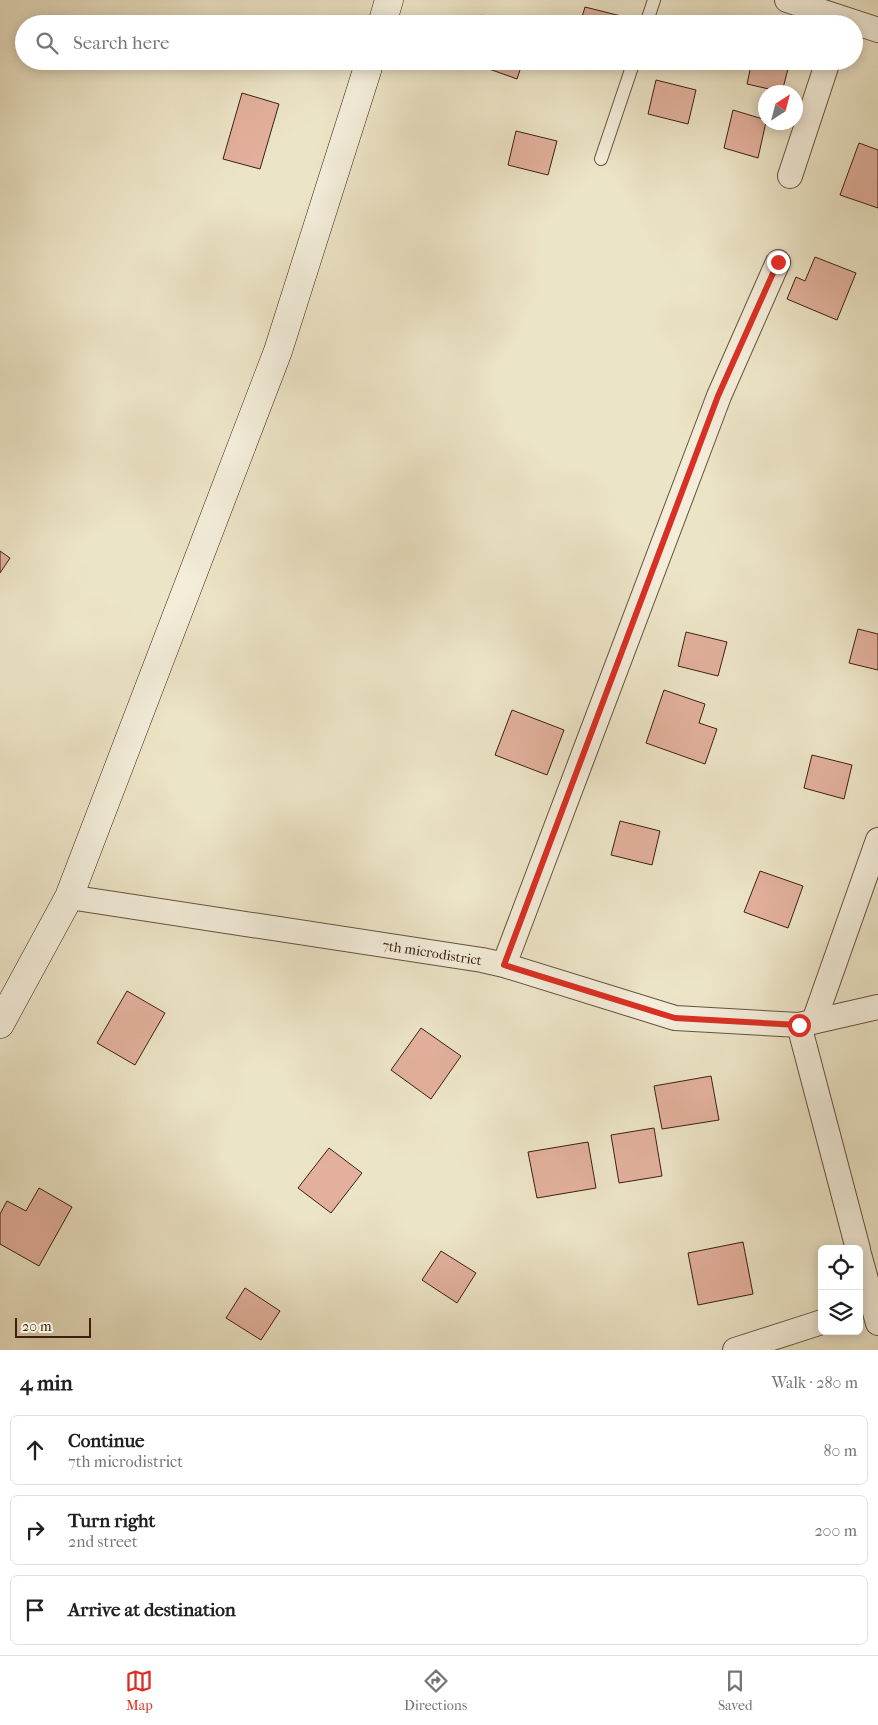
<!DOCTYPE html>
<html lang="en">
<head>
<meta charset="utf-8">
<style>
  body { margin:0; font-family:"IM FELL French Canon",serif; background:#f6f6f6; color:#202124 }
  .controls { position:absolute; right:15px; bottom:15px; display:grid; overflow:hidden; border-radius:8px; box-shadow:0 2px 12px #0003 }
  .controls button { width:45px; height:45px; display:grid; place-items:center; padding:0; border:0; border-bottom:1px solid #e0e0e0; background:#fff; color:#202124; font:25px sans-serif }
  .compass { position:absolute; left:758px; top:85px; width:45px; height:45px; border-radius:50%; background:#fff; box-shadow:0 2px 12px #0003; rotate:36deg }
  .scale { position:absolute; left:15px; bottom:12px; width:76px; box-sizing:border-box; padding-left:5px; border:2px solid #3b2011; border-top:0; font-size:14px; line-height:18px; white-space:nowrap; color:#3b2011; -webkit-text-stroke:4px #f3edda; paint-order:stroke }
  .stop { position:absolute; width:15px; height:15px; margin:-11px; border:4px solid #d93025; border-radius:50%; background:#fff }
  .stop.end { background:#d93025; border-color:#fff; box-shadow:0 1px 5px #0008 }
  .list { margin:0; padding:0; list-style:none }
  h2 { display:flex; justify-content:space-between; align-items:center; height:65px; margin:0; padding:0 20px; font-size:21px }
  h2 small { font-size:16px; font-weight:400; color:#757577 }
  .list li { display:grid; grid-template-columns:32px 1fr auto; gap:15px; align-items:center; box-sizing:border-box; height:70px; margin:0 10px 10px; padding:0 10px; border:1px solid #e0e0e0; border-radius:8px }
  .list b { display:block; font-size:19px; white-space:nowrap }
  .list p { margin:0; font-size:16px; white-space:nowrap; color:#757577 }
  .list em { font-size:16px; font-style:normal; color:#757577 }
  .icon { flex:none; width:28px; height:28px; fill:none; stroke:currentColor; stroke-width:2; stroke-linecap:round; stroke-linejoin:round }
  .map { position:relative; flex:none; width:878px; height:1350px; overflow:hidden }
  .search { position:absolute; background:#fff; box-shadow:0 2px 12px #0003; left:15px; right:15px; top:15px; height:55px; display:flex; align-items:center; gap:12px; box-sizing:border-box; padding:0 18px; border-radius:28px; color:#757577; font-size:19px }
  .sheet { height:305px; background:#fff }
  nav { display:flex; justify-content:space-around; align-items:center; box-sizing:border-box; height:70px; border-top:1px solid #e0e0e0; background:#fff; font-size:14px; color:#757577 }
  nav a { display:grid; justify-items:center; gap:2px }
  nav .on { color:#d93025 }
  .map>svg:first-child { display:block }
  .building { fill:#e2b09c; stroke:#3b2011 }
  .lines { fill:none; stroke-linecap:round; stroke-linejoin:round }
  .service-casing { stroke:#67513e; stroke-width:14 }
  .minor-casing { stroke:#67513e; stroke-width:26 }
  .secondary-casing { stroke:#3b2011; stroke-width:29 }
  .service { stroke:#f3edda; stroke-width:12 }
  .minor { stroke:#f3edda; stroke-width:24 }
  .secondary { stroke:#f3edda; stroke-width:28 }
  .route { stroke:#d93025; stroke-width:6 }
  .labels { text-anchor:middle; dominant-baseline:central; stroke-width:4.5; stroke-linejoin:round; paint-order:stroke }
  .street-label { font-size:14px; fill:#3b2011; stroke:#f3edda }
</style>
</head>
<body>
<div class="map">
<svg width="878" height="1350" viewBox="0 0 878 1350">
  <rect width="100%" height="100%" fill="#ece4c6"/>
  <filter id="stains"><feTurbulence type="fractalNoise" baseFrequency=".004" numOctaves="4"/><feColorMatrix values="0 0 0 0 .2 0 0 0 0 .09 0 0 0 0 .02 0 0 0 .5 -.17"/></filter>
  <radialGradient id="worn" r=".72"><stop offset=".6" stop-color="#630" stop-opacity="0"/><stop offset="1" stop-color="#630" stop-opacity=".3"/></radialGradient>
  <path class="building" d="M585 7 625 17 623 24H580Z
    M482 15 505 24H479Z
    M467 61H523L517 79Z
    M752 61H790L782 92 747 84Z
    M656 80 696 90 688 124 648 114Z
    M242 93 279 104 260 169 223 159Z
    M733 110 766 120V122L758 158 724 148Z
    M516 131 557 141 548 175 508 165Z
    M859 143 878 150V208L840 195Z
    M815 257 856 273 837 320 787 299 796 277 805 281Z
    M0 551 10 558 0 573Z
    M858 629 878 634V670L849 663Z
    M686 632 727 642 718 676 678 666Z
    M664 690 705 704 699 723 717 729 705 764 646 743Z
    M512 710 564 730 547 775 495 755Z
    M812 755 852 765 844 799 804 788Z
    M620 821 660 831 652 865 611 855Z
    M760 871 803 886 788 928 744 912Z
    M127 991 165 1013 135 1065 97 1043Z
    M421 1028 461 1056 431 1099 391 1070Z
    M711 1076 719 1120 662 1129 654 1086Z
    M654 1128 662 1176 619 1183 611 1135Z
    M588 1142 596 1188 537 1198 528 1152Z
    M329 1148 362 1173 331 1213 298 1188Z
    M39 1188 72 1207 39 1266 0 1244V1214L7 1201 26 1211Z
    M743 1242 753 1294 698 1305 688 1253Z
    M441 1251 476 1273 457 1303 422 1280Z
    M245 1288 280 1311 261 1340 226 1318Z"/>
  <g class="lines">
    <g class="service-casing">
      <path id="service" d="M646 24 654 0
        M601 159 634 61"/>
    </g>
    <g class="minor-casing">
      <path id="minor" d="M787 0 878 30
        M790 176 828 61
        M69 897 482 960 504 965 675 1018 799 1025 878 1007
        M504 965 719 396 778 262
        M814 1021 878 840
        M799 1025 858 1249
        M859 1254 878 1323
        M735 1350 822 1322"/>
    </g>
    <g class="secondary-casing">
      <path id="secondary" d="M382 24 389 0
        M0 1024 69 897 278 351 370 61"/>
    </g>
    <use href="#service" class="service"/>
    <use href="#minor" class="minor"/>
    <use href="#secondary" class="secondary"/>
  </g>
  <g class="lines">
    <path class="route" d="M778 262 718 396 504 965 675 1018 799 1025"/>
  </g>
  <g class="labels">
    <g class="street-label">
      <text transform="translate(432 953) rotate(9)">7th microdistrict</text>
    </g>
  </g>
  <rect width="100%" height="100%" filter="url(#stains)"/>
  <rect width="100%" height="100%" fill="url(#worn)"/>
</svg>
<div class="controls">
<button><svg class="icon" aria-label="locate" viewBox="0 0 24 24"><circle cx="12" cy="12" r="6"/><path d="M12 2v4M12 18v4M2 12h4M18 12h4"/></svg></button>
<button><svg class="icon" aria-label="layers" viewBox="0 0 24 24"><path d="M12 4l9 5-9 5-9-5zM3 14l9 5 9-5"/></svg></button>
</div>
<svg class="compass" viewBox="-18 -18 36 36"><path d="M0-13l5 13h-10z" fill="#e53935"/><path d="M0 13l5-13h-10z" fill="#757577"/></svg>
<div class="scale">20 m</div>
<div class="stop" style="left:799px;top:1025px"></div>
<div class="stop end" style="left:778px;top:262px"></div>
<div class="search"><svg class="icon" aria-label="search" viewBox="0 0 24 24"><circle cx="10" cy="10" r="6"/><path d="M15 15l6 6"/></svg>Search here</div>
</div>
<section class="sheet">
<h2>4 min<small>Walk · 280 m</small></h2>
<ul class="list">
<li><svg class="icon" aria-label="ahead" viewBox="0 0 24 24"><path d="M12 20V5M6 11l6-6 6 6"/></svg><div><b>Continue</b><p>7th microdistrict</p></div><em>80 m</em></li>
<li><svg class="icon" aria-label="right" viewBox="0 0 24 24"><path d="M7 20v-9h11M14 6l5 5-5 5"/></svg><div><b>Turn right</b><p>2nd street</p></div><em>200 m</em></li>
<li><svg class="icon" aria-label="arrive" viewBox="0 0 24 24"><path d="M6 21V4h12l-3 4 3 4H6"/></svg><div><b>Arrive at destination</b></div></li>
</ul>
</section>
<nav>
<a class="on"><svg class="icon" aria-label="map" viewBox="0 0 24 24"><path d="M3 6l6-2 6 2 6-2v14l-6 2-6-2-6 2zM9 4v14M15 6v14"/></svg>Map</a>
<a><svg class="icon" aria-label="directions" viewBox="0 0 24 24"><path d="M12 3l9 9-9 9-9-9zM9 14v-3h6M13 9l2 2-2 2"/></svg>Directions</a>
<a><svg class="icon" aria-label="saved" viewBox="0 0 24 24"><path d="M7 4h10v16l-5-4-5 4z"/></svg>Saved</a>
</nav>
</body>
</html>
